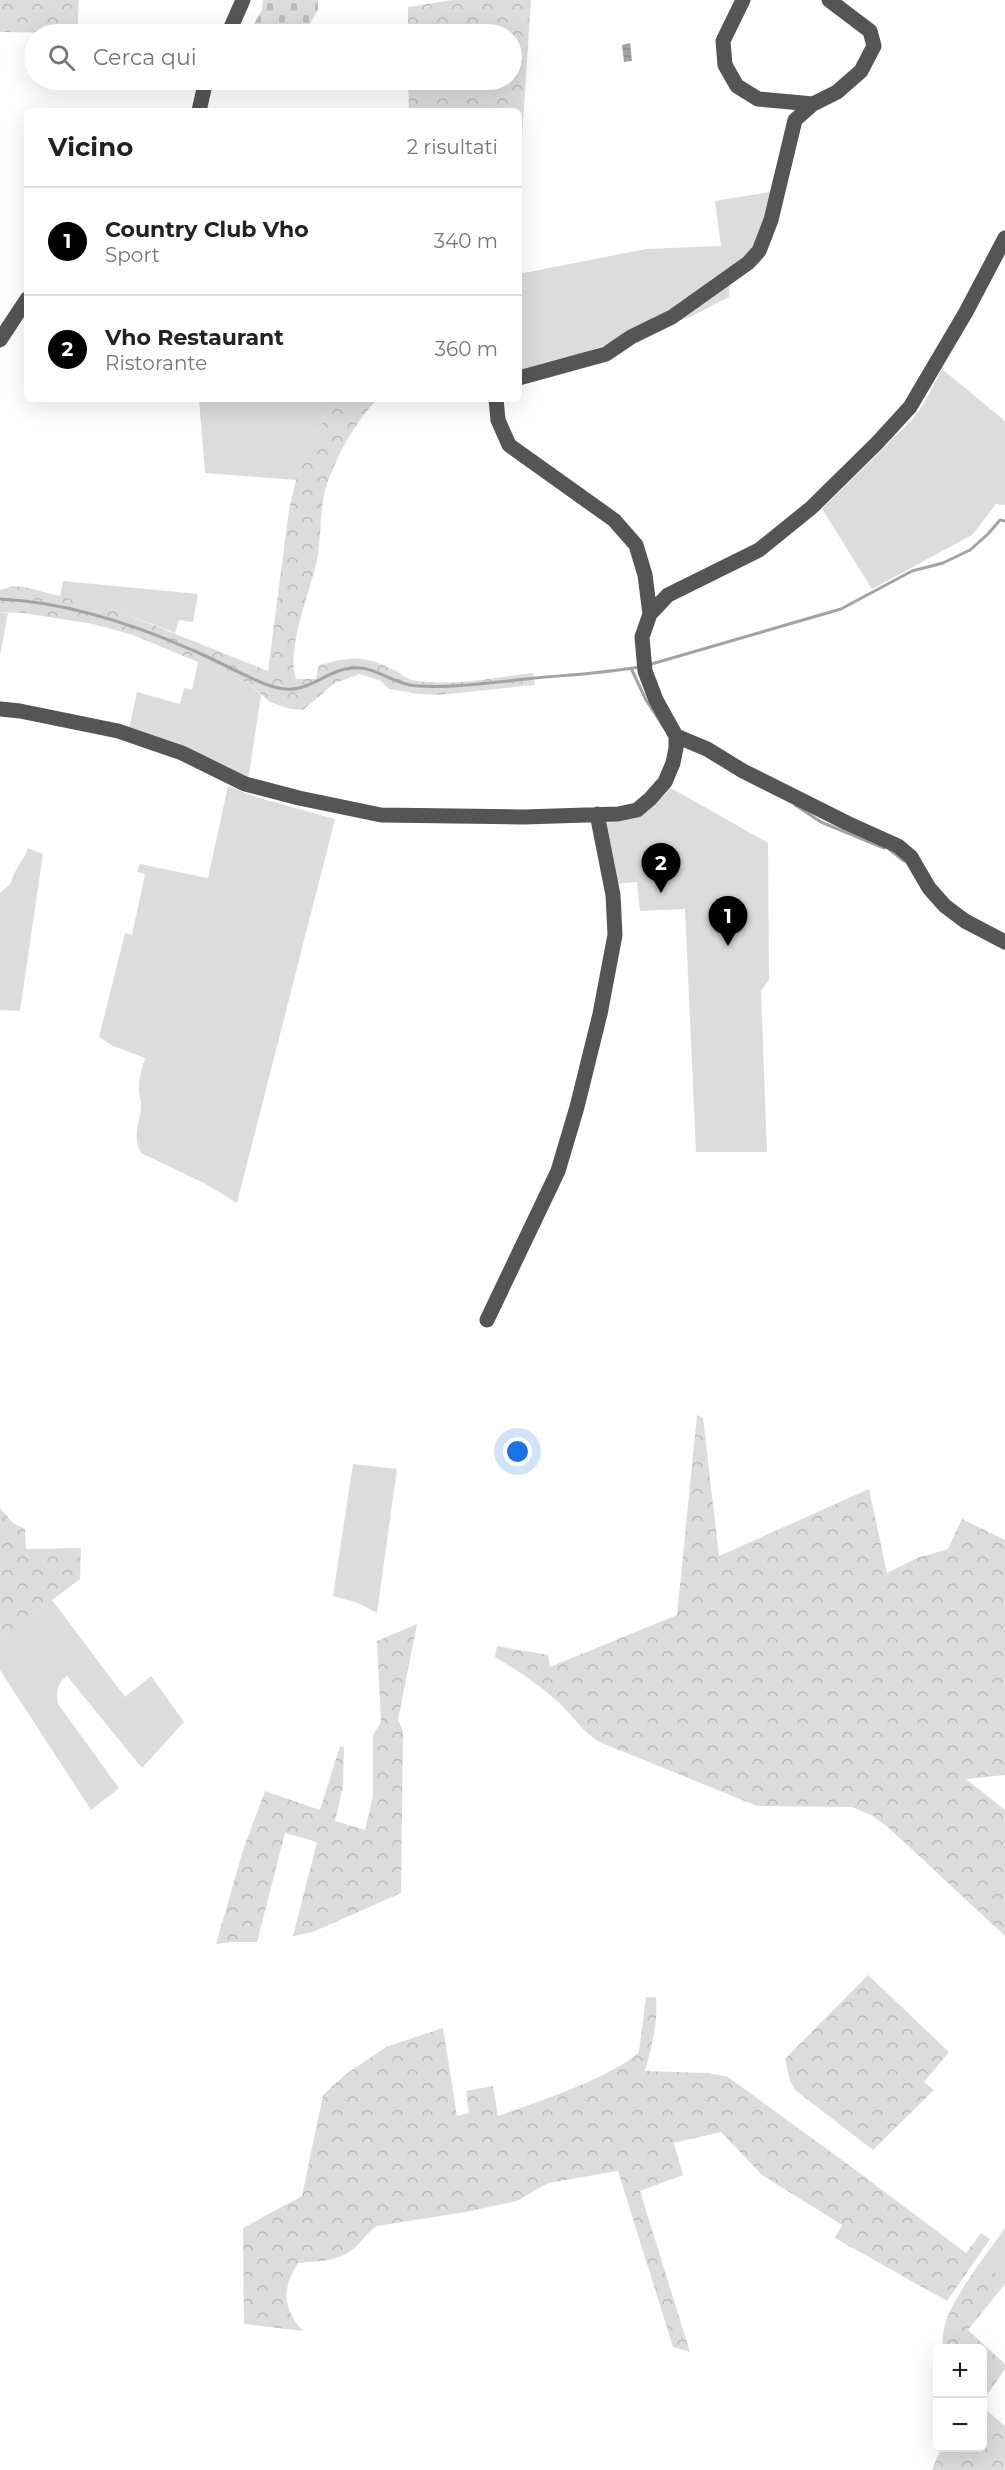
<!DOCTYPE html>
<html lang="it">
<head>
<meta charset="utf-8">
<style>
  body { margin:0; font-family:Montserrat,sans-serif; background:#f2f2f2; color:#222 }
  .controls { position:absolute; right:18px; bottom:18px; display:grid; overflow:hidden; border-radius:9px; box-shadow:0 6px 24px #0002 }
  .controls button { width:54px; height:54px; display:grid; place-items:center; padding:0; border:0; border-bottom:2px solid #e0e0e0; background:#fff; color:#222; font:30px sans-serif }
  .you { position:absolute; left:518px; top:1452px; width:21px; height:21px; margin:-15px; border:4px solid #fff; border-radius:50%; background:#1a73e8; box-shadow:0 0 0 9px #1a73e833 }
  .badge { display:grid; place-items:center; width:39px; height:39px; border-radius:50%; background:#000; color:#fff; font-size:20px; font-weight:700 }
  .pin { position:absolute; translate:-50% -50px; filter:drop-shadow(0 2px 3px #0008) }
  .pin::after { content:''; position:absolute; top:32px; width:21px; height:18px; background:inherit; clip-path:polygon(0 0,100% 0,50% 100%) }
  .list { margin:0; padding:0; list-style:none }
  h2 { display:flex; justify-content:space-between; align-items:center; height:78px; margin:0; padding:0 24px; font-size:26px }
  h2 small { font-size:20px; font-weight:400; color:#767676 }
  .list li { display:grid; grid-template-columns:39px 1fr auto; gap:18px; align-items:center; box-sizing:border-box; height:108px; padding:0 24px; border-top:2px solid #e0e0e0 }
  .list b { display:block; font-size:22px; white-space:nowrap }
  .list p { margin:0; font-size:20px; white-space:nowrap; color:#767676 }
  .list em { font-size:20px; font-style:normal; color:#767676 }
  .icon { flex:none; width:33px; height:33px; fill:none; stroke:currentColor; stroke-width:2; stroke-linecap:round; stroke-linejoin:round }
  .map { position:relative; flex:none; width:1005px; height:2470px; overflow:hidden }
  .search { position:absolute; background:#fff; box-shadow:0 6px 24px #0002; left:24px; top:24px; width:498px; height:66px; display:flex; align-items:center; gap:15px; box-sizing:border-box; padding:0 21px; border-radius:33px; color:#767676; font-size:22px }
  .panel { position:absolute; background:#fff; box-shadow:0 6px 24px #0002; left:24px; top:108px; width:498px; height:294px; border-radius:9px }
  .map>svg:first-child { display:block }
  .green { fill:#dcdcdc }
  .forest { fill:url(#forest-crowns) }
  .cemetery { fill:url(#cemetery-stones) }
  .water { fill:url(#water-rules) }
  .lines { fill:none; stroke-linecap:round; stroke-linejoin:round }
  .stream { stroke:#a3a3a3; stroke-width:3 }
  .minor { stroke:#555; stroke-width:15 }
</style>
</head>
<body>
<div class="map">
<svg width="1005" height="2470" viewBox="0 0 1005 2470">
  <defs>
    <pattern id="forest-crowns" width="20" height="18" patternUnits="userSpaceOnUse" patternTransform="scale(1.5)"><rect width="20" height="18" fill="#dcdcdc"/><path d="M2 6a3 3 0 1 1 6 0M12 15a3 3 0 1 1 6 0" fill="none" stroke="#bbb"/></pattern>
    <pattern id="cemetery-stones" width="16" height="16" patternUnits="userSpaceOnUse" patternTransform="scale(1.5)"><rect width="16" height="16" fill="#dcdcdc"/><path d="M2 7V4a2 2 0 0 1 4 0v3zM10 15v-3a2 2 0 0 1 4 0v3z" fill="#bbb"/></pattern>
    <pattern id="water-rules" width="6" height="5" patternUnits="userSpaceOnUse" patternTransform="scale(1.5)"><rect width="6" height="5" fill="#a3a3a3"/><path d="M0 2.5h6" fill="none" stroke="#8b8b8b"/></pattern>
  </defs>
  <rect width="100%" height="100%" fill="#fff"/>
  <path class="green" d="M776 191 764 232 730 279 729 297 690 317 519 374V274L646 249 721 246 715 201Z
    M942 369 1005 421V505L996 504 972 535 872 589 822 509 912 420 923 405Z
    M199 399H334L296 480 205 473Z
    M63 581 198 594 193 622 179 620 175 633 118 611 60 597Z
    M0 612 8 613 0 656Z
    M198 662 248 683 261 695 248 781 129 729 137 692 180 704 184 688 192 690Z
    M228 786 256 797 335 819 237 1203 204 1183 141 1153C132 1137 140 1123 141 1106 142 1101 139 1097 139 1092 138 1080 142 1069 145 1058L113 1046 99 1037 125 933 132 935 145 874 137 872 140 864 208 878Z
    M671 788 768 843 769 980 761 991 767 1152H696L685 909 640 911 637 882 615 884 606 823C635 821 653 809 671 788Z
    M28 848 43 854 20 1011 0 1010V893L11 883C13 870 24 861 28 848Z
    M353 1464 397 1469 377 1613 358 1603 333 1596Z
    M52 1600 125 1697 151 1676 184 1722 142 1768 67 1676C57 1683 56 1692 58 1704L119 1788 91 1810 0 1670V1639Z
    M1005 2228V2278L979 2264Z"/>
  <path class="forest" d="M0 0H79L77 33 0 32Z
    M453 0H531L522 138 519 139V111H409L408 80H512V34H408V7Z
    M334 399H377C354 425 341 448 328 481 319 505 322 529 318 554 313 587 285 647 296 679H316L319 665C352 657 362 654 394 670 405 675 403 679 418 681 455 686 496 677 533 673L535 685 439 695 419 694 389 689 381 681 360 674 335 683 303 710 290 709 270 702 248 683 133 635 93 624 23 613 0 612V590L12 586 24 587 118 611 268 671 289 510 296 480Z
    M697 1415 703 1418 719 1556 869 1489 887 1573 917 1558 948 1549 962 1519 1005 1540V1775L966 1779 1005 1810V1936L890 1829 873 1816 852 1807 757 1806 602 1743C583 1734 572 1714 557 1701 538 1684 517 1670 495 1657L497 1646 548 1655 550 1667 677 1615Z
    M0 1508 13 1523 25 1529 26 1549 81 1548 80 1579 0 1639Z
    M417 1624 398 1720 403 1731 401 1893 313 1932 293 1936 317 1842 285 1833 257 1942H230L216 1944 243 1850 265 1791 320 1810 340 1746 344 1747 343 1786 335 1821 365 1830 373 1796V1735L381 1722 377 1641Z
    M868 1975 949 2052 924 2082 934 2090 873 2150 795 2090 790 2081 785 2059Z
    M646 1997H656C658 2022 652 2047 645 2071L707 2073 728 2077 846 2163 966 2253 981 2233 990 2239 947 2301 835 2238 842 2225 762 2175 721 2132 674 2143 683 2175 640 2191 690 2352 673 2347 618 2171 548 2183 517 2201 466 2212 377 2226C367 2232 362 2242 353 2249 338 2262 316 2261 298 2263 281 2290 283 2309 303 2331L244 2324 243 2228 302 2196 323 2095 346 2074 386 2047 443 2028 457 2116 469 2113 466 2091 493 2086 498 2116C537 2102 611 2078 639 2052Z
    M979 2264 1005 2278V2284L968 2330 1005 2364V2369L983 2401 982 2348H944C936 2323 965 2285 979 2264Z
    M983 2407 1005 2426V2470H932L941 2448H982Z"/>
  <path class="cemetery" d="M263 0H318V10L304 34H248L262 10Z"/>
  <path class="water" d="M630 43 632 61 624 62 622 45Z"/>
  <g class="lines">
    <path class="stream" d="M0 599C66 602 133 624 192 650 219 661 244 677 271 686 307 699 324 669 353 668 376 666 394 685 417 686 457 688 496 682 535 678 569 675 605 673 639 667
      M648 665 841 609 912 571 943 563 970 550 988 534 1000 520 1005 521
      M631 668 646 700 665 729
      M795 805 821 822 884 848
      M890 850 904 861"/>
    <path class="minor" d="M743 0 723 41 725 65 737 86 758 99 813 104 837 92 861 71 874 46 870 31 829 0
      M228 34 243 0
      M199 111 206 80
      M0 340 27 299
      M519 378 606 354 631 337 672 317 748 263 759 251 771 220 795 120 813 104
      M496 399 498 420 509 445 614 520 636 545 645 575 650 614
      M0 709 20 711 118 731 182 753 245 784 299 798 381 815 524 817 618 814 637 810 650 799 665 782 673 763 676 748V736L656 700 645 671 642 637 650 614 668 595 759 550 811 508 877 443 910 407 966 312 1005 238
      M676 736 707 749 743 771 847 823 898 846 911 857 929 888 945 906 965 921 1005 942
      M487 1320 558 1171 577 1107 600 1014 615 935 613 895 597 814"/>
  </g>
</svg>
<div class="controls">
<button>+</button>
<button>−</button>
</div>
<div class="you"></div>
<div class="pin badge" style="left:728px;top:946px">1</div>
<div class="pin badge" style="left:661px;top:893px">2</div>
<div class="search"><svg class="icon" aria-label="search" viewBox="0 0 24 24"><circle cx="10" cy="10" r="6"/><path d="M15 15l6 6"/></svg>Cerca qui</div>
<section class="panel">
<h2>Vicino<small>2 risultati</small></h2>
<ul class="list">
<li><span class="badge">1</span><div><b>Country Club Vho</b><p>Sport</p></div><em>340 m</em></li>
<li><span class="badge">2</span><div><b>Vho Restaurant</b><p>Ristorante</p></div><em>360 m</em></li>
</ul>
</section>
</div>
</body>
</html>
